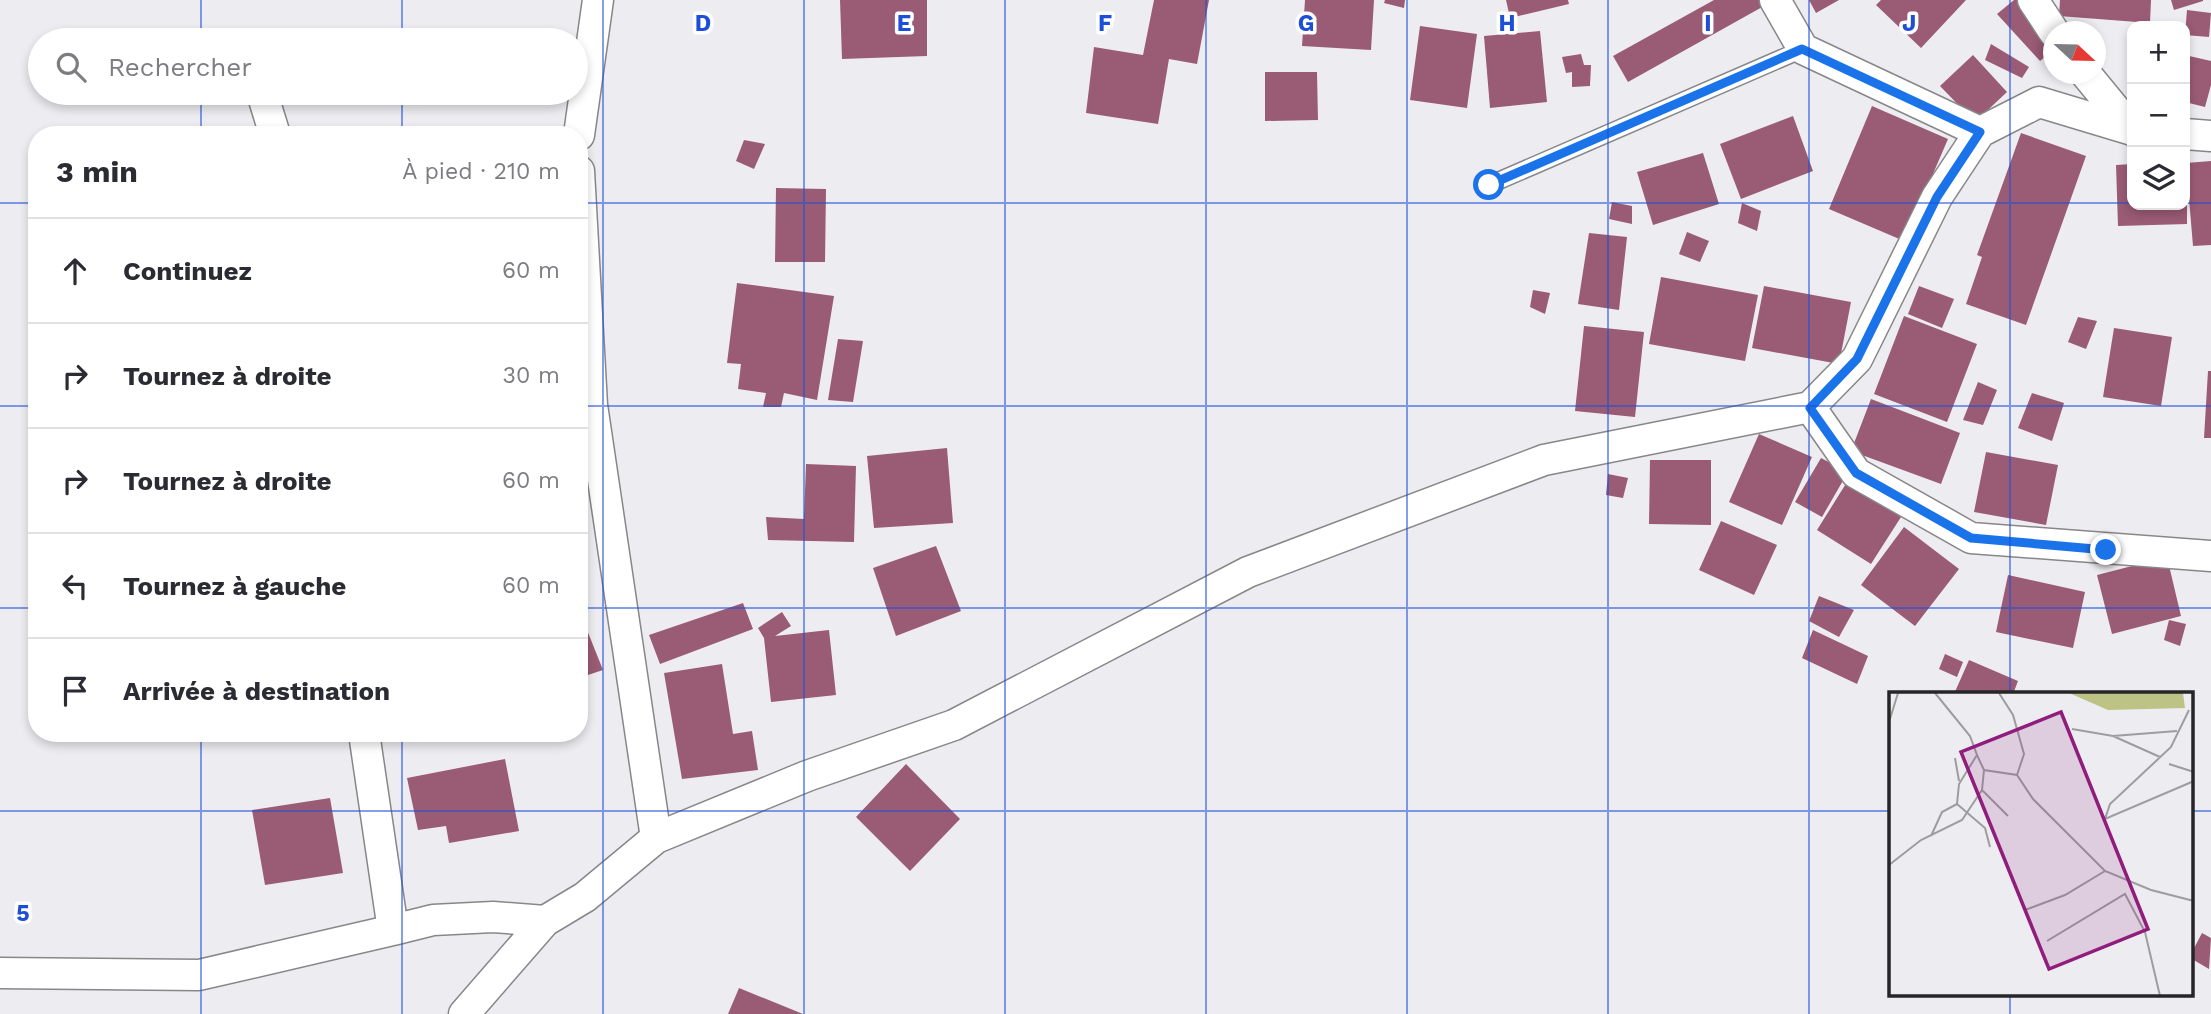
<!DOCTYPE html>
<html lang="fr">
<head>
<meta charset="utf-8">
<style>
  body { margin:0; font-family:"Work Sans",sans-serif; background:#f2f2f3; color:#2b2b33 }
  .controls { position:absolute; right:21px; top:21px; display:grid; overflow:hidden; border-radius:14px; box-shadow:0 4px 10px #0003 }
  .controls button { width:63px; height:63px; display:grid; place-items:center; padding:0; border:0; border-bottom:2px solid #e1e1e2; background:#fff; color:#2b2b33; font:35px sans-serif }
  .compass { position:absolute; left:2043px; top:21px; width:63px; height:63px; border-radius:50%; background:#fff; box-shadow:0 4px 10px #0003; rotate:112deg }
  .stop { position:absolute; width:21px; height:21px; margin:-16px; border:5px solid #1a73e8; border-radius:50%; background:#fff }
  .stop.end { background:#1a73e8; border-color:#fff; box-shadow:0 2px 7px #0008 }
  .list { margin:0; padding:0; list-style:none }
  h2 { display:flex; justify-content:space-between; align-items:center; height:91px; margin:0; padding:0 28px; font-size:30px }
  h2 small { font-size:23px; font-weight:400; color:#7c7c81 }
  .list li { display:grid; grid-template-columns:46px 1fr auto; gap:21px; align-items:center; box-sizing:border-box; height:105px; padding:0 28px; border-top:2px solid #e1e1e2 }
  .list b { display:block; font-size:26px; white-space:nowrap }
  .list em { font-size:23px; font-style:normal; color:#7c7c81 }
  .icon { flex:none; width:38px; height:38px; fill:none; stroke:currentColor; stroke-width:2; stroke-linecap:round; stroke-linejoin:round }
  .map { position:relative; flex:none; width:2211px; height:1014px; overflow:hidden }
  .search { position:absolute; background:#fff; box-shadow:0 4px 10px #0003; left:28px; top:28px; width:560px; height:77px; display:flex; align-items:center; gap:18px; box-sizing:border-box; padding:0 24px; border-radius:38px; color:#7c7c81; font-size:26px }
  .panel { position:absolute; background:#fff; box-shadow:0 4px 10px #0003; left:28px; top:126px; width:560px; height:616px; border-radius:28px }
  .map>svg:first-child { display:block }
  .building { fill:#9a5b74 }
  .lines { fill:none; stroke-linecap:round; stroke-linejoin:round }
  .lane-casing { stroke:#87878a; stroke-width:19 }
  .street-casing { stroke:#87878a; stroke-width:33 }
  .lane { stroke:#fff; stroke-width:16 }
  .street { stroke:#fff; stroke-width:30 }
  .route { stroke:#1a73e8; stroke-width:9 }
  .grid { fill:none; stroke:#1d4ed8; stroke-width:2; stroke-opacity:0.55 }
  .inset-road { fill:none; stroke:#9d9da0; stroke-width:2 }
  .view { fill:#901c7b; fill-opacity:0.15; stroke:#901c7b; stroke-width:3.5 }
  .inset-edge { fill:none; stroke:#262627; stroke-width:3.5 }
  .grid-label { font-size:23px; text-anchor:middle; font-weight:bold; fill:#1d4ed8; stroke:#fff; stroke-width:7; stroke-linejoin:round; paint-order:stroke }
</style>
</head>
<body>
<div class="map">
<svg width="2211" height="1014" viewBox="0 0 2211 1014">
  <rect width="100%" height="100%" fill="#ededf1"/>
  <path class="building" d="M840 0H927V56L842 59Z
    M1154 0H1209L1197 64 1169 59 1158 124 1086 113 1094 47 1143 55Z
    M1305 0H1374L1371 50 1302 46Z
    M1385 0H1405L1404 8 1384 3Z
    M1506 0H1568L1569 4 1510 18Z
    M1714 0H1761L1764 6 1628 82 1613 56Z
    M1809 0H1839L1816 13Z
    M1881 0H1966L1921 48 1876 5Z
    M2014 0H2021L2054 35V50L2040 61 1997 14Z
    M2060 0H2151L2150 23 2059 16Z
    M2171 0H2203V1L2174 10Z
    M2187 10 2211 13 2209 37 2185 35Z
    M1420 26 1477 34 1467 108 1410 100Z
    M1540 31 1547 102 1490 108 1484 36Z
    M1991 44 2029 67 2022 78 1985 60Z
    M1581 54 1584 65H1591L1590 86 1572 87V72L1566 73 1562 57Z
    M1973 55 2007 92 1975 122 1940 86Z
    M2185 55 2211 61V85L2205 107 2185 102Z
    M1265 72H1317L1318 120 1265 121Z
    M1872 106 1948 139 1904 241 1829 209Z
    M1793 116 1813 171 1741 199 1720 144Z
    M2021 133 2086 156 2026 325 1966 304 1982 257 1977 255Z
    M744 140 765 144 754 169 736 161Z
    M1703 153 1719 204 1653 225 1637 172Z
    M2211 161V245L2193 246 2186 163Z
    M2132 164V205H2187V224L2118 226 2116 165Z
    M776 188 826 189 825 262H775Z
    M1612 202 1632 206V224L1609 219Z
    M1742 203 1761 211 1757 231 1738 223Z
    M1687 232 1709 241 1700 262 1679 254Z
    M1589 233 1627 237 1619 310 1578 304Z
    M1661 277 1758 295 1745 361 1649 344Z
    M737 283 834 296 817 400 784 393 781 407H763L766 393 738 389 741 364 727 363Z
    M1764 286 1851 302 1839 364 1752 348Z
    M1919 286 1954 299 1942 328 1908 314Z
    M1533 290 1550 293 1545 314 1530 307Z
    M1904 316 1977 344 1947 422 1874 394Z
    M2078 317 2097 321 2086 349 2068 342Z
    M1584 326 1644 332 1635 417 1575 411Z
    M2114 328 2172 337 2161 406 2103 397Z
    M838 339 863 341 853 402 828 400Z
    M2208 371H2211V438H2204Z
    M1978 382 1997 390 1983 425 1963 420Z
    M2032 393 2064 403 2052 441 2018 428Z
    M1871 399 1960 433 1941 484 1851 451Z
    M1759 434 1812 457 1782 525 1729 502Z
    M947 448 953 523 874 528 867 456Z
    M1986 452 2058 465 2046 525 1974 512Z
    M1821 458 1848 472 1822 517 1795 502Z
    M1650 460H1711V525L1649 524Z
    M806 464 856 466 854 542 768 540 766 517 804 519Z
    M1608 474 1628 478 1623 498 1606 495Z
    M1847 482 1901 517 1871 564 1817 530Z
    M1721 521 1777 545 1754 595 1699 570Z
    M1904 527 1959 569 1915 626 1861 585Z
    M936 546 961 611 896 636 873 568Z
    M2167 557 2181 616 2112 634 2097 575Z
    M2008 575 2085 592 2073 648 1996 632Z
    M1819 596 1854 610 1839 637 1809 621Z
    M743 603 753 629 660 664 649 635Z
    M579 610 603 670 579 678Z
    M782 612 791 626 775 636 829 630 836 695 771 702 764 638 758 628Z
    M2169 620 2186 624 2180 646 2164 640Z
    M1813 630 1868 656 1857 684 1802 658Z
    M1945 654 1963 662 1957 677 1939 669Z
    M1969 660 2018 681 2013 694H1954Z
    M722 664 733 734 752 731 758 770 682 779 664 673Z
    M505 759 519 831 449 843 446 826 418 830 407 778Z
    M906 764 960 819 910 871 856 817Z
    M330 798 343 873 265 885 252 810Z
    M2202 933 2211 938 2209 969 2192 959V952Z
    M739 988 803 1014H728Z"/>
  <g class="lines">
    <g class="lane-casing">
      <path id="lane" d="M1489 185 1803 49"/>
    </g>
    <g class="street-casing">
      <path id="street" d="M1775 0 1803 49 1980 132
        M2033 0 2054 32
        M2086 74 2132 130
        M262 93 275 135
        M2185 134 2211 136
        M579 135 598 0
        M579 171 592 405 656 838
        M1810 407 1856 473 1971 538 2211 556
        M393 930 433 920 493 917 545 921
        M0 973 199 975 393 930 364 733
        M464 1014 545 921 585 897 656 838 807 776 954 725 1248 572 1544 460 1810 407 1857 359 1937 197 1980 132 2039 102 2132 130"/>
    </g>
    <use href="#lane" class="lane"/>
    <use href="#street" class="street"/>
  </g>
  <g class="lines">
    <path class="route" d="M1489 185 1802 49 1980 132 1937 197 1857 359 1810 408 1856 473 1971 538 2106 550"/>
  </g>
  <path class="grid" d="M201 0V40M402 0V40M603 0V1014M804 0V1014M1005 0V1014M1206 0V1014M1407 0V1014M1608 0V1014M1809 0V1014M2010 0V694M201 93V135M402 93V135M0 203H37M579 203H2132M2185 203H2211M0 406H37M579 406H2211M0 608H37M579 608H2211M201 733V1014M402 733V1014M0 811H1891M2192 811H2211M2010 995V1014"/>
  <g transform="translate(1889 692)">
    <rect width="304" height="304" fill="#ededf1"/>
    <path d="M180 1H294L296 16 219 18Z" fill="#bcc384"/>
    <path class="inset-road" d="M46 1 81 44 88 63 70 92 68 112M110 1 124 23 135 62 128 83M300 18 282 55 221 112 216 127 305 89M0 30 9 1M183 37 224 44 288 39M224 44 271 65M88 63 95 78 128 83 144 107 216 179 262 198 305 209M66 66 70 89M280 72 305 80M93 98 119 124M68 112 96 136 101 155M42 144 53 120 68 112M0 173 32 148 73 128 93 98 95 78M136 218 176 203 216 179M158 249 236 202 256 240 271 304"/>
    <path class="view" d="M172 20 259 237 160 277 72 60Z"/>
    <rect width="304" height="304" class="inset-edge"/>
  </g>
  <g class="grid-label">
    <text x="703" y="31">D</text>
    <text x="904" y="31">E</text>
    <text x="1105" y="31">F</text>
    <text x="1306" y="31">G</text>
    <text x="1507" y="31">H</text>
    <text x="1708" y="31">I</text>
    <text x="1909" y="31">J</text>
    <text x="23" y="921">5</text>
  </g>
</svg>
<div class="controls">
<button>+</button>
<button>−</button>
<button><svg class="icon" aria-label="layers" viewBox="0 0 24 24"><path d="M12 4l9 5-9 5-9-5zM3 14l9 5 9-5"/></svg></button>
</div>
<svg class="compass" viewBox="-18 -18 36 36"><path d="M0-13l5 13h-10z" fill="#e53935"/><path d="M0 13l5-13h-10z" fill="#7c7c81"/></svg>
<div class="stop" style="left:1489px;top:185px"></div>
<div class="stop end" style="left:2106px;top:550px"></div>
<div class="search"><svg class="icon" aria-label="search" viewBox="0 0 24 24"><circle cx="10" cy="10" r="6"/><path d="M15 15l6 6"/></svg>Rechercher</div>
<section class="panel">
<h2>3 min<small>À pied · 210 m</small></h2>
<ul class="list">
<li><svg class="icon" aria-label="ahead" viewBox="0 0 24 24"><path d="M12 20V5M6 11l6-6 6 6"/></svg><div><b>Continuez</b></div><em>60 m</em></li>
<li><svg class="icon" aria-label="right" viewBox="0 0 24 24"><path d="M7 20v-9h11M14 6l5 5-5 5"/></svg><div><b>Tournez à droite</b></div><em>30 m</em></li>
<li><svg class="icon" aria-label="right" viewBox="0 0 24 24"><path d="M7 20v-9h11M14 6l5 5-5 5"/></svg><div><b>Tournez à droite</b></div><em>60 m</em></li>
<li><svg class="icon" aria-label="left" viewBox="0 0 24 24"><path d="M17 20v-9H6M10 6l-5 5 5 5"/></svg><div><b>Tournez à gauche</b></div><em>60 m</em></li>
<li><svg class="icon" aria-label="arrive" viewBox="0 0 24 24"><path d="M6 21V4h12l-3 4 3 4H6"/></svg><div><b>Arrivée à destination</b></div></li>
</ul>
</section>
</div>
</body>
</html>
